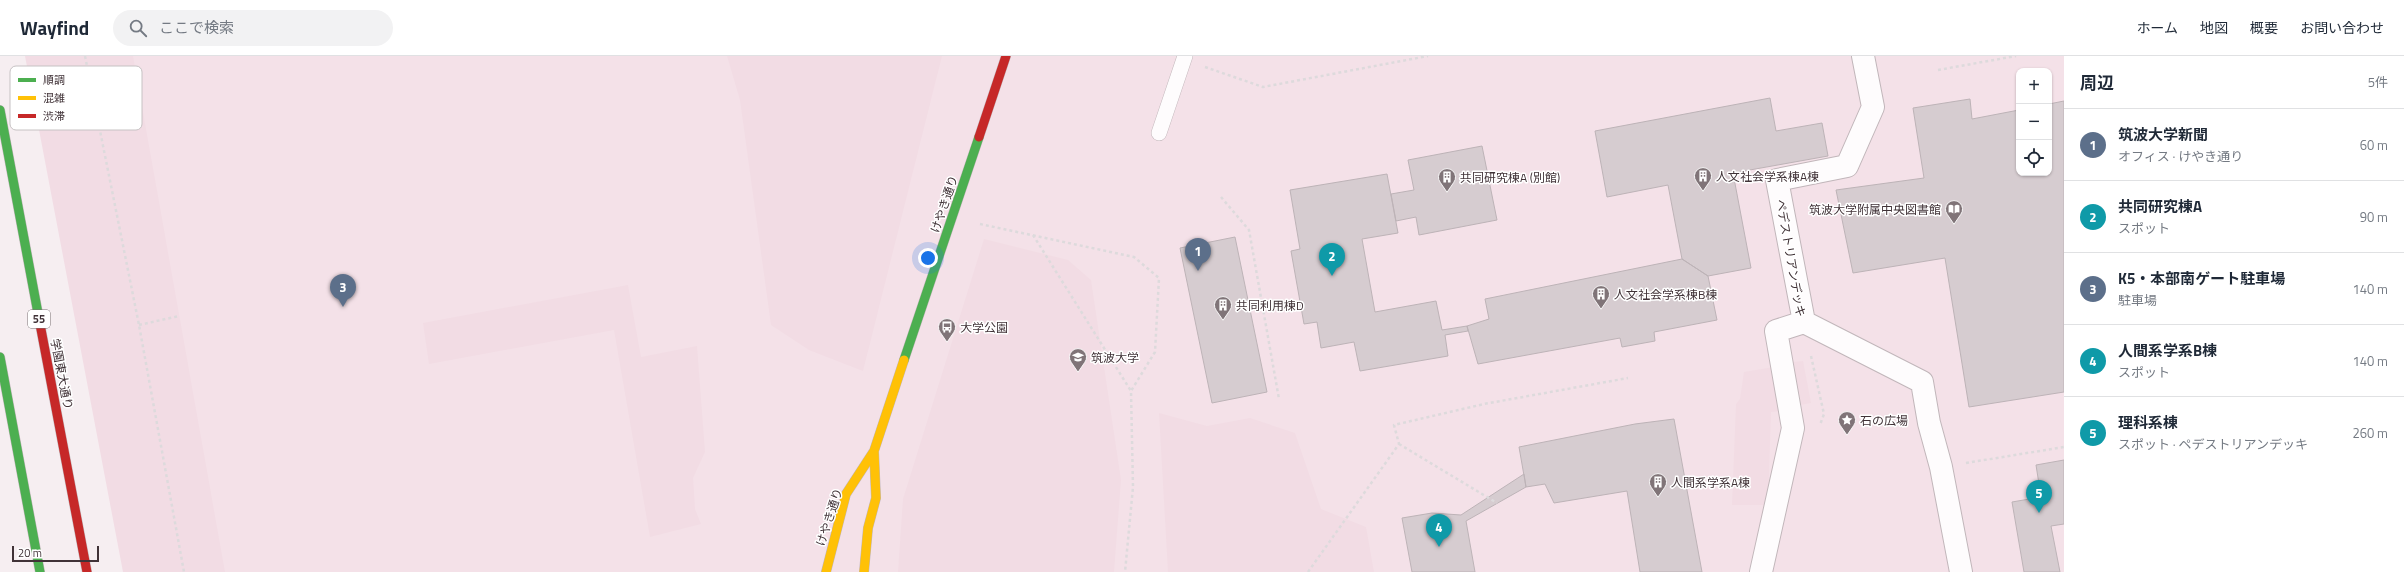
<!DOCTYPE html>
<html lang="ja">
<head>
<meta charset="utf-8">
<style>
  body { margin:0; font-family:"Titillium Web","Noto Sans JP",sans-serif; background:#f2f2f3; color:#1f2937 }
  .controls { position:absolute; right:12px; top:12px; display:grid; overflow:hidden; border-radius:8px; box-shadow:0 1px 3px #0004 }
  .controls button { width:36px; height:36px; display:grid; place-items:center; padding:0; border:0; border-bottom:1px solid #e0e1e3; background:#fff; color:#1f2937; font:20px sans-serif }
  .scale { position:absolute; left:12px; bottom:10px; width:87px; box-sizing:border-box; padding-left:4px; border:2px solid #403237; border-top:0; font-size:11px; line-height:14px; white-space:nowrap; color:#403237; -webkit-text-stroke:3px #fff; paint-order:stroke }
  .you { position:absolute; left:928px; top:202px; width:14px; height:14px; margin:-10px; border:3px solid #fff; border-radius:50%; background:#1a73e8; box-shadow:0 0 0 6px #1a73e833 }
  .badge { display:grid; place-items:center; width:26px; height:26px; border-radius:50%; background:#0b8043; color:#fff; font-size:13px; font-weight:700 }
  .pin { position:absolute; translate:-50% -33px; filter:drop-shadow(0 1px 2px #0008) }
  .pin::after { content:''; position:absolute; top:21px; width:14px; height:12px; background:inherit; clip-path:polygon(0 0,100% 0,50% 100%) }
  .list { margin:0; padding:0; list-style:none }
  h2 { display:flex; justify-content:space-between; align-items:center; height:52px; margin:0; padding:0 16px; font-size:17px }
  h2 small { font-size:13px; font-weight:400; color:#747a83 }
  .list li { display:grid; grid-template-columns:26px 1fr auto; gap:12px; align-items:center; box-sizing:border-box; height:72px; padding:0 16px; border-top:1px solid #e0e1e3 }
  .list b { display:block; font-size:15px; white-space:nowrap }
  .list p { margin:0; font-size:13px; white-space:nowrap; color:#747a83 }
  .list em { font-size:13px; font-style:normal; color:#747a83 }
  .icon { flex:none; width:22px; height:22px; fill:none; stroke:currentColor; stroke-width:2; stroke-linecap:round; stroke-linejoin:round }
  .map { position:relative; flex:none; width:2064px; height:516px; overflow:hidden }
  header { display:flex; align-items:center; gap:24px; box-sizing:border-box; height:56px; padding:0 20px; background:#fff; border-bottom:1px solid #e0e1e3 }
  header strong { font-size:19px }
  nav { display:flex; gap:22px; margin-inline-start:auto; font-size:14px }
  .search { width:280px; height:36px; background:#f2f2f3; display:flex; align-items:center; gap:10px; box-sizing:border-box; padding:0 14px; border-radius:22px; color:#747a83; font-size:15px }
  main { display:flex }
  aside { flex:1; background:#fff }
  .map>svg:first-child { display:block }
  .built { fill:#f4e1e8; fill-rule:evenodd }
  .green { fill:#f2dce4 }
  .building { fill:#d6ccd0; stroke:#bdb3b7 }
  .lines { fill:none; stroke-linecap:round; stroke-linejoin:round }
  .lane-casing { stroke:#c1b6ba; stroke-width:16 }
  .street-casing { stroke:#c1b6ba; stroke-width:24 }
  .fast-casing { stroke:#c1b6ba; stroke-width:10 }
  .slow-casing { stroke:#c1b6ba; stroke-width:10 }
  .jam-casing { stroke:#c1b6ba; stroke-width:10 }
  .path { stroke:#dddadc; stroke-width:2.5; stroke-dasharray:3 3; stroke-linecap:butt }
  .lane { stroke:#fefcfd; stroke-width:15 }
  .street { stroke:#fefcfd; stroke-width:22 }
  .fast { stroke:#4caf50; stroke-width:9 }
  .slow { stroke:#ffc107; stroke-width:9 }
  .jam { stroke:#c62828; stroke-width:9 }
  .labels { text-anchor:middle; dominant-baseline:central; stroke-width:3; stroke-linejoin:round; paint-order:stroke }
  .shield { fill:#fff; stroke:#797073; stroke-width:1 }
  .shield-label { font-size:11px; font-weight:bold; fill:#403237 }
  .poi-label { font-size:12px; fill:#403237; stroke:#fff; text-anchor:start }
  .street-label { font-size:12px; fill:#403237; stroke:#fff }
  .key { fill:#fff; stroke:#c6c2c3; stroke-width:1 }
  .key-label { font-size:11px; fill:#403237 }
</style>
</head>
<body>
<header>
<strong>Wayfind</strong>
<div class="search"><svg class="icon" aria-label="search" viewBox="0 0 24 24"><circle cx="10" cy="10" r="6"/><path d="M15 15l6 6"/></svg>ここで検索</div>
<nav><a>ホーム</a><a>地図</a><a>概要</a><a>お問い合わせ</a></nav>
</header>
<main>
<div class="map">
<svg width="2064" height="516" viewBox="0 0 2064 516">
  <rect width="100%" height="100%" fill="#f6eef1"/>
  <path class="built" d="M29 0H2064V516H132ZM2019 15H2049V117H2019Z"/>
  <path class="green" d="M25 0H133L225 516H123Z
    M727 0H942L863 315 809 294 771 269 740 44Z
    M984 183 1068 204 1091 224 1121 424 1114 516H898L903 443Z
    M628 229 641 301 697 290 705 396 693 422 695 453 701 468 650 481 614 274 429 308 423 267Z
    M1803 305 1811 347 1800 349 1793 306Z
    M1774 311 1782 355 1771 356 1768 449H1732L1736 348 1740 343 1744 316Z
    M1159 357 1207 370 1250 362 1295 377 1321 453 1366 471 1374 516H1168Z"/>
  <path class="building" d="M1770 42 1776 75 1822 67 1828 100 1733 117 1751 212 1708 220 1682 203 1668 129 1607 141 1595 75Z
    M1970 43 1972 63 2019 54V117H2049V48L2064 45V336L1969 351 1945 202 1853 217 1836 134 1924 122 1913 52Z
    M1482 90 1497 164 1419 179 1416 161 1396 165 1391 138 1414 134 1408 104Z
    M1387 118 1398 177 1362 183 1375 256 1436 245 1442 274 1467 270 1468 275 1445 279 1448 300 1360 315 1354 286 1321 292 1317 266 1304 268 1291 195 1300 193 1290 134Z
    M1235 181 1267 336 1212 347 1180 192Z
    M1682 203 1708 220 1717 264 1654 276 1655 285 1622 291 1620 282 1478 308 1467 270 1489 263 1485 243Z
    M1674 363 1702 516H1640L1627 435 1554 447 1545 428 1526 431 1519 391 1635 368Z
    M2064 404V468L2051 470 2060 516H2024L2012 446 2041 441 2036 409Z
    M1524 418 1526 431 1466 465 1475 516H1412L1402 462 1432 457 1461 459Z"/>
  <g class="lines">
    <g class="lane-casing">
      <path id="lane" d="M1159 77 1185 0"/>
    </g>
    <g class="street-casing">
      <path id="street" d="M1804 266 1922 326 1929 367 1941 411 1961 516
        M1761 516 1793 372 1776 275 1804 266 1777 124 1847 110 1873 51 1863 0"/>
    </g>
    <g class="fast-casing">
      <path id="fast" d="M0 54 40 268
        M0 301 40 516
        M904 304 979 81"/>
    </g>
    <g class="slow-casing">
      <path id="slow" d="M826 516 846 438 874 395 904 304
        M864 516 868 472 876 442 874 395"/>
    </g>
    <g class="jam-casing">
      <path id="jam" d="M979 81 1006 0
        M40 268 87 516"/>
    </g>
    <path class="path" d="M85 0 139 269 184 516
      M1205 11 1263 31 1428 0
      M1938 14 2016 0
      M1221 141 1249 174 1279 343
      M980 168 1134 201 1159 222 1155 296 1131 335 1133 431 1125 516
      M1033 179 1131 335
      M139 269 179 260
      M1811 300 1824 358 1820 369
      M1399 388 1497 447
      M1966 407 2064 391
      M1308 516 1399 388 1394 369 1484 348 1628 322"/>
    <use href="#lane" class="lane"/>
    <use href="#street" class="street"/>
    <use href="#fast" class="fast"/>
    <use href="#slow" class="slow"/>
    <use href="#jam" class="jam"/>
  </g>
  <defs>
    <g id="building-pin" transform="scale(0.9)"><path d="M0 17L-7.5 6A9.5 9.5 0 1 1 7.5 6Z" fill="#807478" stroke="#fff"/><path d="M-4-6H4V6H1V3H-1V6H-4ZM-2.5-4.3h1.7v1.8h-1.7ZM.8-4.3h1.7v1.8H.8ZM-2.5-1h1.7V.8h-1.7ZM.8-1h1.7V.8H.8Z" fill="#fff"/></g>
    <g id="library-pin" transform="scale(0.9)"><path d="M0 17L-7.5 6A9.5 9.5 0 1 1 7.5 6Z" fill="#807478" stroke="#fff"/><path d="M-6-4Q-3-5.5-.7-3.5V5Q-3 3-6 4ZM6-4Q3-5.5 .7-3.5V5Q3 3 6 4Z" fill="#fff"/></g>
    <g id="bus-pin" transform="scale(0.9)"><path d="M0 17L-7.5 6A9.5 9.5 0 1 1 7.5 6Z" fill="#807478" stroke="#fff"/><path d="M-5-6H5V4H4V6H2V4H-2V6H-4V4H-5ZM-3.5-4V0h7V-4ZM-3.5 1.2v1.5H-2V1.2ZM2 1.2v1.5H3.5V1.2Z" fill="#fff"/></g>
    <g id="university-pin" transform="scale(0.9)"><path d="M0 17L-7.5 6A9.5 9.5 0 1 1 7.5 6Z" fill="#807478" stroke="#fff"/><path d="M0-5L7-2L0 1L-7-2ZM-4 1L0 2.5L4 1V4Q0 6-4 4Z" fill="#fff"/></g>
    <g id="sight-pin" transform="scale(0.9)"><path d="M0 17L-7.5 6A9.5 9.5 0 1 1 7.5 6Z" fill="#807478" stroke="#fff"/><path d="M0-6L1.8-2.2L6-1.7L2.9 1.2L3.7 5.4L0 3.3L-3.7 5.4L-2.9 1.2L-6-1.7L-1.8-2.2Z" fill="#fff"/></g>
  </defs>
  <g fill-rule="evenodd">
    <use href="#building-pin" x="1703" y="120"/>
    <use href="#building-pin" x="1447" y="121"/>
    <use href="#library-pin" x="1954" y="153"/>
    <use href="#building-pin" x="1601" y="238"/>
    <use href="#building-pin" x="1223" y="249"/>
    <use href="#bus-pin" x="947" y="271"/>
    <use href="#university-pin" x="1078" y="301"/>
    <use href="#sight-pin" x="1847" y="364"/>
    <use href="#building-pin" x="1658" y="426"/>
  </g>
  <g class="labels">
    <rect class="shield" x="28" y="254" width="22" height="18" rx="3"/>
    <g class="shield-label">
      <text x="39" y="263">55</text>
    </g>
    <g class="poi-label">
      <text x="1716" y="120">人文社会学系棟A棟</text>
      <text x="1460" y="121">共同研究棟A (別館)</text>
      <text x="1941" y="153" text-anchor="end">筑波大学附属中央図書館</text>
      <text x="1614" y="238">人文社会学系棟B棟</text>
      <text x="1236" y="249">共同利用棟D</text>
      <text x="960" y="271">大学公園</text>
      <text x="1091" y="301">筑波大学</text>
      <text x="1860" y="364">石の広場</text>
      <text x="1671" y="426">人間系学系A棟</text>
    </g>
    <g class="street-label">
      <text transform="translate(944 148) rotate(-71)">けやき通り</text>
      <text transform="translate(1791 202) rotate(80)">ペデストリアンデッキ</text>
      <text transform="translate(62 318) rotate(79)">学園東大通り</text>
      <text transform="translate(829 461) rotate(-72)">けやき通り</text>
    </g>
  </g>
  <rect x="10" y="10" width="132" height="64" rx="6" class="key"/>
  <rect x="18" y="22" width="18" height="4" fill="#4caf50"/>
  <rect x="18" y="40" width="18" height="4" fill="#ffc107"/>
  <rect x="18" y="58" width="18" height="4" fill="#c62828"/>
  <g class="key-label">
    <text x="43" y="28">順調</text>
    <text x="43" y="46">混雑</text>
    <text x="43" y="64">渋滞</text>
  </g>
</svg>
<div class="controls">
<button>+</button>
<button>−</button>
<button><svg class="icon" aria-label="locate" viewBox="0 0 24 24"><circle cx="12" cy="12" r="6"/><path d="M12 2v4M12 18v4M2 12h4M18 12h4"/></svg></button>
</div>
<div class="scale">20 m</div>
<div class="you"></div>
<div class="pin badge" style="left:1198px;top:215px;background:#5c6f8a">1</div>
<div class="pin badge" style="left:1332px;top:220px;background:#0f9aa8">2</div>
<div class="pin badge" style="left:343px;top:251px;background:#5c6f8a">3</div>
<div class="pin badge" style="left:1439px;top:491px;background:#0f9aa8">4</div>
<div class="pin badge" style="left:2039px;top:457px;background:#0f9aa8">5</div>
</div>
<aside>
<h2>周辺<small>5件</small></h2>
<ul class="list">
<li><span class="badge" style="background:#5c6f8a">1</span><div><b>筑波大学新聞</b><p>オフィス · けやき通り</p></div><em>60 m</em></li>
<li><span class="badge" style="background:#0f9aa8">2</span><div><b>共同研究棟A</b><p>スポット</p></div><em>90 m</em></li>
<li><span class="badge" style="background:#5c6f8a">3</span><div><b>K5・本部南ゲート駐車場</b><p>駐車場</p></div><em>140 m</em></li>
<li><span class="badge" style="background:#0f9aa8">4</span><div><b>人間系学系B棟</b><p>スポット</p></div><em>140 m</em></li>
<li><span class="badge" style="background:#0f9aa8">5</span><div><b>理科系棟</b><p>スポット · ペデストリアンデッキ</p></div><em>260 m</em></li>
</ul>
</aside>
</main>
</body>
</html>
